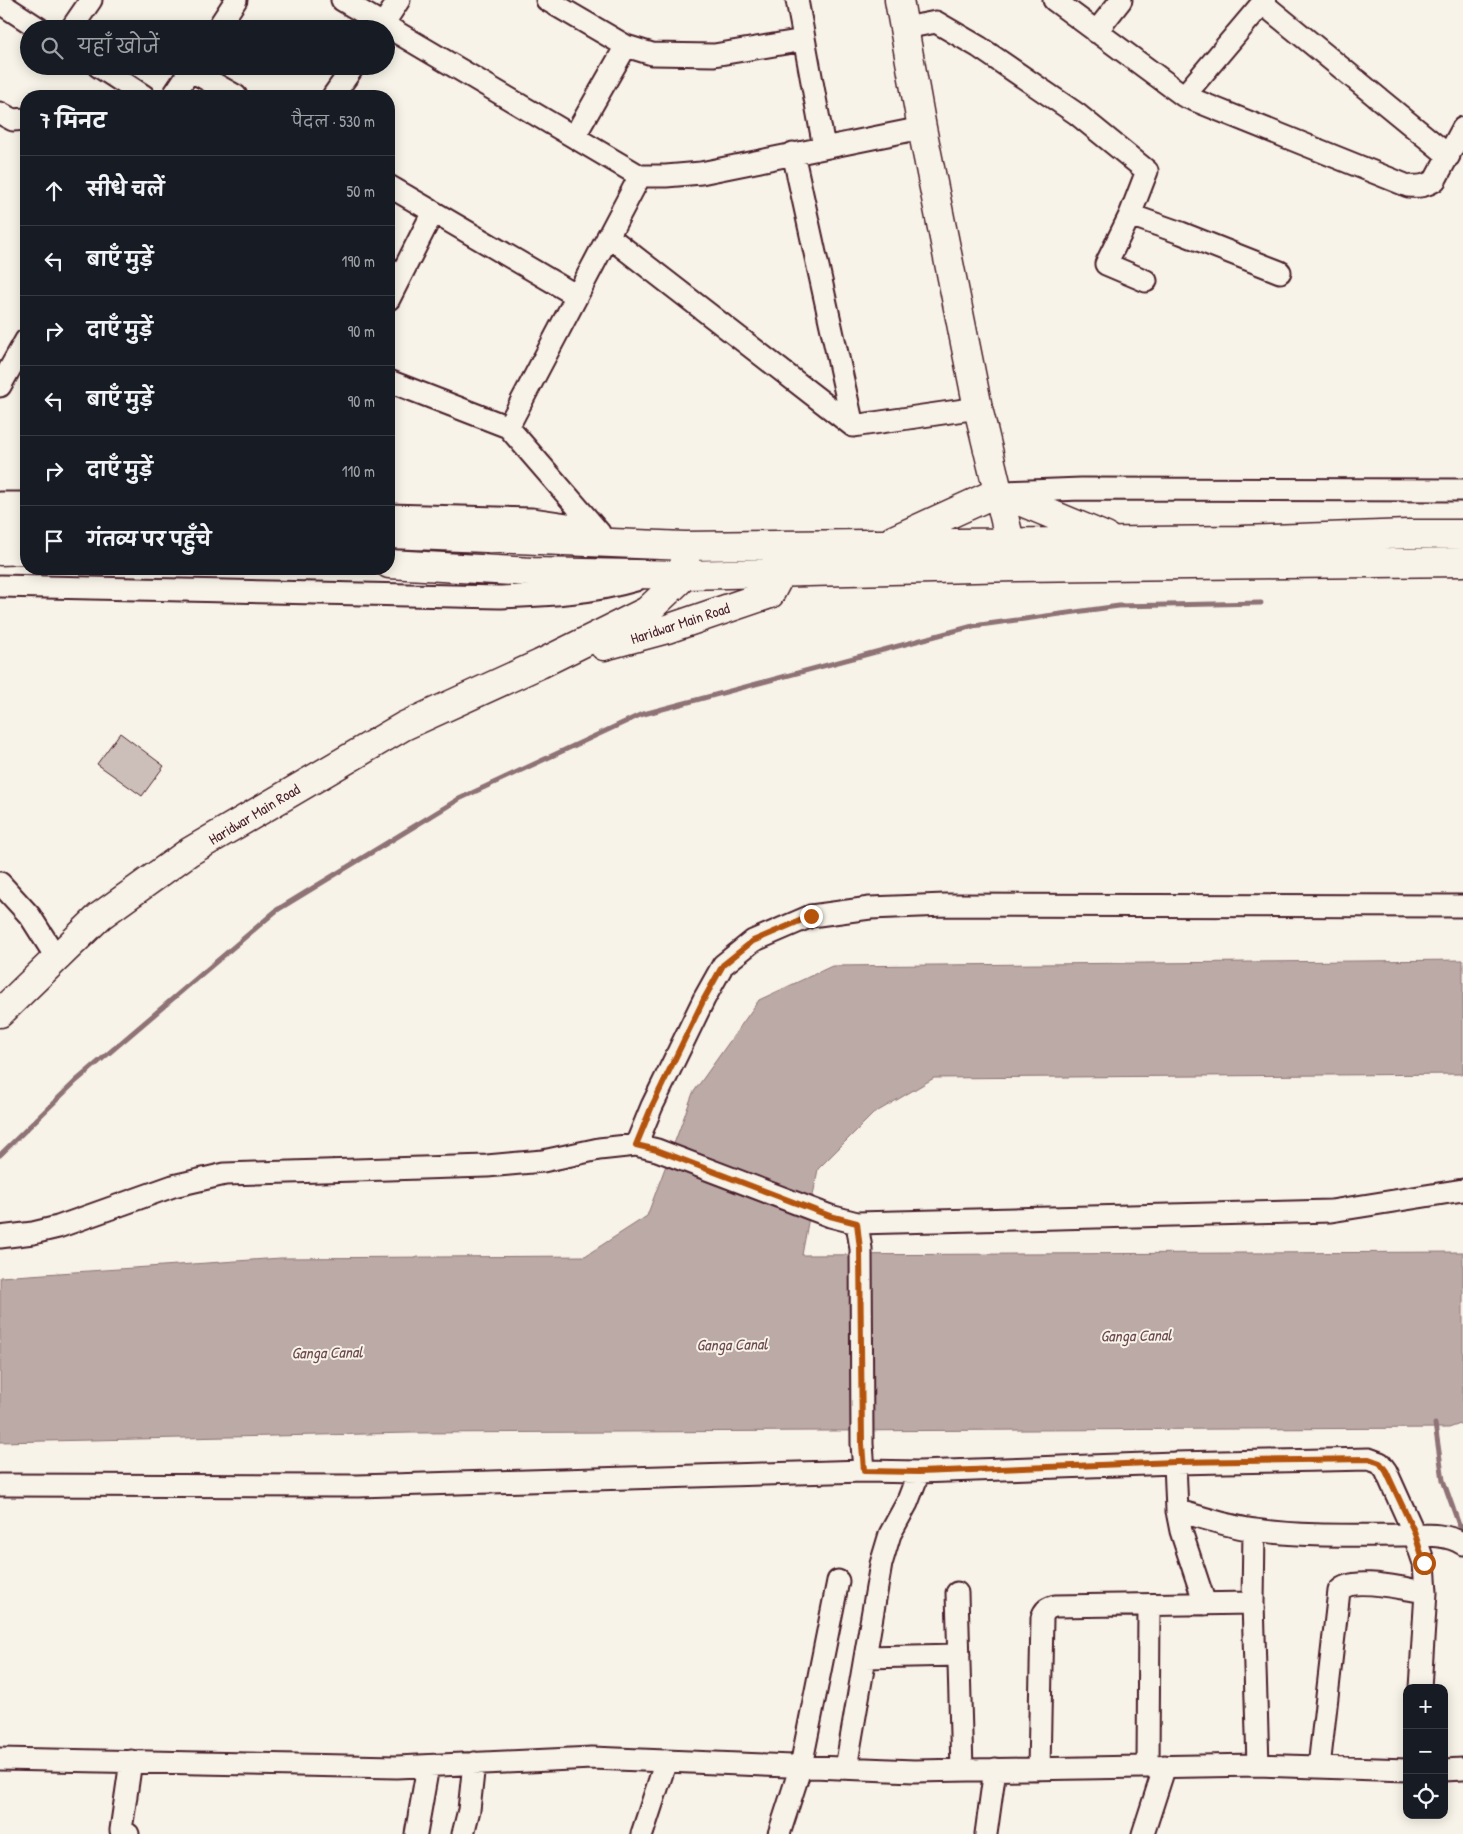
<!DOCTYPE html>
<html lang="hi">
<head>
<meta charset="utf-8">
<style>
  body { margin:0; font-family:"Patrick Hand","Playpen Sans Deva",sans-serif; background:#242831; color:#f1f3f6 }
  .controls { position:absolute; right:15px; bottom:15px; display:grid; overflow:hidden; border-radius:10px; box-shadow:0 2px 12px #0003 }
  .controls button { width:45px; height:45px; display:grid; place-items:center; padding:0; border:0; border-bottom:1px solid #363941; background:#171b24; color:#f1f3f6; font:25px sans-serif }
  .stop { position:absolute; width:15px; height:15px; margin:-11px; border:4px solid #b45309; border-radius:50%; background:#fff }
  .stop.end { background:#b45309; border-color:#fff; box-shadow:0 1px 5px #0008 }
  .list { margin:0; padding:0; list-style:none }
  h2 { display:flex; justify-content:space-between; align-items:center; height:65px; margin:0; padding:0 20px; font-size:21px }
  h2 small { font-size:16px; font-weight:400; color:#9ea1a6 }
  .list li { display:grid; grid-template-columns:32px 1fr auto; gap:15px; align-items:center; box-sizing:border-box; height:70px; padding:0 20px; border-top:1px solid #363941 }
  .list b { display:block; font-size:19px; white-space:nowrap }
  .list em { font-size:16px; font-style:normal; color:#9ea1a6 }
  .icon { flex:none; width:28px; height:28px; fill:none; stroke:currentColor; stroke-width:2; stroke-linecap:round; stroke-linejoin:round }
  .map { position:relative; flex:none; width:1463px; height:1834px; overflow:hidden }
  .search { position:absolute; background:#171b24; box-shadow:0 2px 12px #0003; left:20px; top:20px; width:375px; height:55px; display:flex; align-items:center; gap:12px; box-sizing:border-box; padding:0 18px; border-radius:28px; color:#9ea1a6; font-size:19px }
  .panel { position:absolute; background:#171b24; box-shadow:0 2px 12px #0003; left:20px; top:90px; width:375px; height:485px; border-radius:20px }
  .map>svg:first-child { display:block }
  .water { fill:#bcaaa7; stroke:#8e7275 }
  .lines { fill:none; stroke-linecap:round; stroke-linejoin:round }
  .stream { stroke:#8e7275; stroke-width:5 }
  .building { fill:#ccbfb9; stroke:#4a1f2b }
  .minor-casing { stroke:#4a1f2b; stroke-width:25 }
  .major-casing { stroke:#4a1f2b; stroke-width:31 }
  .highway-casing { stroke:#4a1f2b; stroke-width:31 }
  .minor { stroke:#f7f3e8; stroke-width:21 }
  .major { stroke:#f7f3e8; stroke-width:28 }
  .highway { stroke:#f7f3e8; stroke-width:28 }
  .route { stroke:#b45309; stroke-width:6 }
  .labels { text-anchor:middle; dominant-baseline:central; stroke-width:4; stroke-linejoin:round; paint-order:stroke }
  .street-label { font-size:15px; fill:#4a1f2b; stroke:#f7f3e8 }
  .water-label { font-size:16px; font-style:italic; fill:#6c4950; stroke:#f7f3e8 }
</style>
</head>
<body>
<div class="map">
<svg width="1463" height="1834" viewBox="0 0 1463 1834">
  <rect width="100%" height="100%" fill="#f7f3e8"/>
  <filter id="ink" filterUnits="userSpaceOnUse"><feTurbulence type="fractalNoise" baseFrequency=".02" numOctaves="2"/><feDisplacementMap in="SourceGraphic" scale="10" xChannelSelector="R" yChannelSelector="G"/><feConvolveMatrix kernelMatrix="1 2 1 2 8 2 1 2 1" color-interpolation-filters="sRGB"/></filter>
  <g filter="url(#ink)">
    <path class="water" d="M1463 960V1074L934 1078 873 1114 818 1169 802 1255 1463 1252V1423L1449 1428 411 1433 0 1442V1277L281 1258 585 1256 647 1216 693 1093 759 1000 832 966Z"/>
    <g class="lines">
      <path class="stream" d="M0 1155 76 1081 277 910 459 799 640 715 973 626 1119 606 1261 603
        M1435 1424 1443 1480 1459 1525 1463 1528"/>
    </g>
    <path class="building" d="M120 733 164 766 142 796 97 764Z"/>
    <g class="lines">
      <g class="minor-casing">
        <path id="minor" d="M342 0 640 176H666L701 173 922 128
          M547 0 626 46 652 54 714 55 804 40
          M797 0 824 147
          M1054 0 1184 96 1408 186C1419 187 1426 186 1435 180L1463 128
          M0 3 40 29
          M1262 3 1449 156
          M905 28 936 22 979 47 1077 114 1147 171 1130 215 1106 264 1146 281
          M71 29 91 0
          M217 29 236 0
          M380 29 399 0
          M1096 32 1121 0
          M98 66 144 96
          M190 70 236 96
          M173 96 193 66
          M333 96 354 66
          M1184 96 1265 0
          M0 113 13 120 26 119
          M574 137 626 46
          M793 153 853 426
          M389 186 577 296
          M1130 215 1181 233 1280 272
          M608 236 853 426 978 408
          M389 299 433 212
          M389 381 508 427 598 531
          M0 386 26 340
          M508 427 640 176
          M1003 492 1081 489 1463 490
          M0 503H26
          M389 515 532 519 573 525 599 532
          M0 586 499 597C548 595 588 594 636 580
          M0 883 30 916 56 957
          M857 1223 1331 1211 1463 1190
          M0 1237 33 1233 58 1227 173 1186 225 1174 487 1166 543 1161 599 1149 636 1145 652 1106 704 999 723 965 753 941 811 916 870 908 945 905 1463 906
          M1175 1463 1177 1511 1181 1531 1205 1604
          M864 1471 919 1472 1175 1463 1369 1459 1380 1463 1386 1471 1413 1531 1424 1563 1426 1592 1420 1688
          M0 1485 358 1486 864 1471 862 1444 861 1249 857 1223 830 1216 657 1150 636 1145
          M1177 1511C1203 1517 1229 1527 1255 1530 1304 1537 1354 1535 1404 1535 1422 1535 1447 1533 1463 1544
          M1254 1530 1253 1603 1258 1765
          M957 1593 962 1770
          M865 1657 959 1655
          M0 1759 397 1767 592 1758 914 1771 1258 1765 1407 1770
          M1148 1767 1149 1605
          M1319 1767 1339 1591C1352 1575 1408 1590 1426 1592
          M846 1768 881 1564 890 1534 907 1503 919 1472
          M1039 1769 1042 1618C1044 1610 1048 1608 1055 1606L1253 1603
          M1444 1770 1463 1769
          M128 1834 121 1830 131 1761
          M416 1834 428 1766
          M463 1834 469 1810 474 1763
          M642 1834 666 1761
          M779 1834 801 1766 838 1581
          M986 1834 995 1769
          M1143 1834 1165 1766"/>
      </g>
      <g class="major-casing">
        <path id="major" d="M604 646 667 629 770 594 781 573 782 552
          M0 1013 100 916 189 852 404 726 540 664 647 611 685 575V558"/>
      </g>
      <g class="highway-casing">
        <path id="highway" d="M899 0 922 128 978 408 1014 558
          M0 523H26
          M389 534 685 546 1241 540 1408 534H1463
          M893 540 998 492 1106 537
          M0 551 26 550
          M389 564 532 572 685 575 1016 567 1463 562"/>
      </g>
      <use href="#minor" class="minor"/>
      <use href="#major" class="major"/>
      <use href="#highway" class="highway"/>
    </g>
  </g>
  <g class="lines" filter="url(#ink)">
    <path class="route" d="M811 916 753 941 723 965 704 999 652 1106 636 1145 657 1150 830 1216 857 1223 860 1249 862 1444 864 1471 919 1472 1175 1462 1369 1459 1380 1463 1386 1471 1414 1531 1424 1563"/>
  </g>
  <g class="labels">
    <g class="street-label">
      <text transform="translate(680 623) rotate(-18)">Haridwar Main Road</text>
      <text transform="translate(254 814) rotate(-31)">Haridwar Main Road</text>
    </g>
    <g class="water-label">
      <text transform="translate(1136 1335) rotate(-1)">Ganga Canal</text>
      <text transform="translate(732 1344) rotate(-1)">Ganga Canal</text>
      <text transform="translate(327 1352) rotate(-1)">Ganga Canal</text>
    </g>
  </g>
</svg>
<div class="controls">
<button>+</button>
<button>−</button>
<button><svg class="icon" aria-label="locate" viewBox="0 0 24 24"><circle cx="12" cy="12" r="6"/><path d="M12 2v4M12 18v4M2 12h4M18 12h4"/></svg></button>
</div>
<div class="stop" style="left:1424px;top:1563px"></div>
<div class="stop end" style="left:811px;top:916px"></div>
<div class="search"><svg class="icon" aria-label="search" viewBox="0 0 24 24"><circle cx="10" cy="10" r="6"/><path d="M15 15l6 6"/></svg>यहाँ खोजें</div>
<section class="panel">
<h2>7 मिनट<small>पैदल · 530 m</small></h2>
<ul class="list">
<li><svg class="icon" aria-label="ahead" viewBox="0 0 24 24"><path d="M12 20V5M6 11l6-6 6 6"/></svg><div><b>सीधे चलें</b></div><em>50 m</em></li>
<li><svg class="icon" aria-label="left" viewBox="0 0 24 24"><path d="M17 20v-9H6M10 6l-5 5 5 5"/></svg><div><b>बाएँ मुड़ें</b></div><em>190 m</em></li>
<li><svg class="icon" aria-label="right" viewBox="0 0 24 24"><path d="M7 20v-9h11M14 6l5 5-5 5"/></svg><div><b>दाएँ मुड़ें</b></div><em>90 m</em></li>
<li><svg class="icon" aria-label="left" viewBox="0 0 24 24"><path d="M17 20v-9H6M10 6l-5 5 5 5"/></svg><div><b>बाएँ मुड़ें</b></div><em>90 m</em></li>
<li><svg class="icon" aria-label="right" viewBox="0 0 24 24"><path d="M7 20v-9h11M14 6l5 5-5 5"/></svg><div><b>दाएँ मुड़ें</b></div><em>110 m</em></li>
<li><svg class="icon" aria-label="arrive" viewBox="0 0 24 24"><path d="M6 21V4h12l-3 4 3 4H6"/></svg><div><b>गंतव्य पर पहुँचे</b></div></li>
</ul>
</section>
</div>
</body>
</html>
